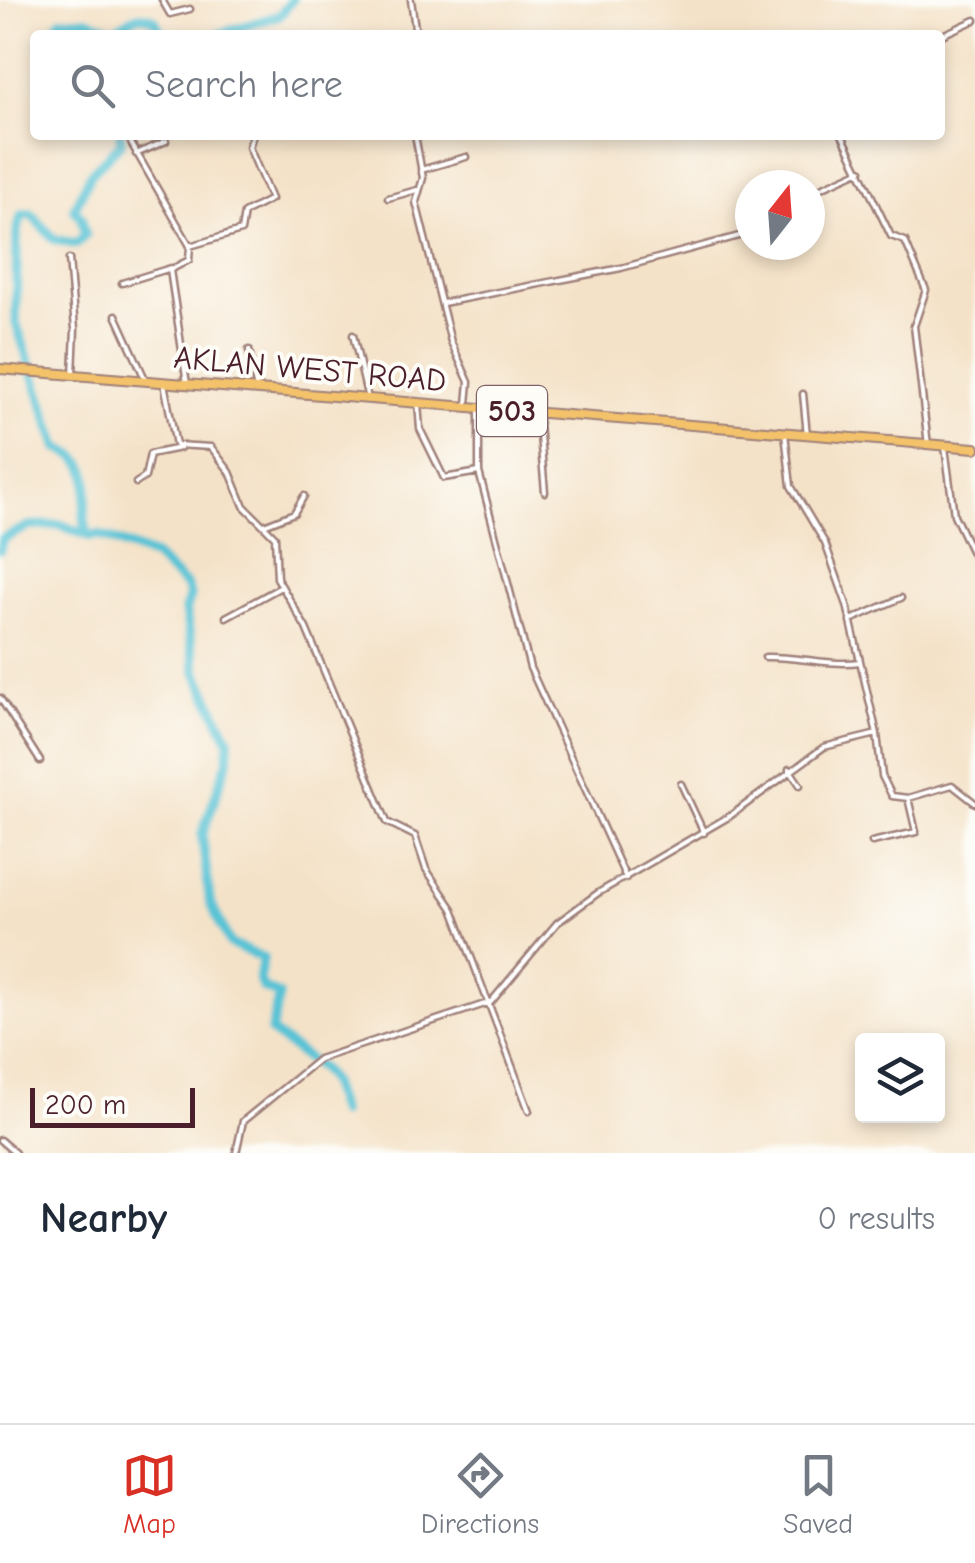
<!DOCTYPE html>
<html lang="en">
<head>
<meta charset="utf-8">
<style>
  body { margin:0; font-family:"Comic Neue",sans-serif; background:#f6f6f7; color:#1f2937 }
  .controls { position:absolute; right:30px; bottom:30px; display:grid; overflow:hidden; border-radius:10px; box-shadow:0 5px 15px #0003 }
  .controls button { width:90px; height:90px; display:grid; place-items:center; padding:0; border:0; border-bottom:2px solid #e0e1e3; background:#fff; color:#1f2937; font:50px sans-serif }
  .compass { position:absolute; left:735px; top:170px; width:90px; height:90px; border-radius:50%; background:#fff; box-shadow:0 5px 15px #0003; rotate:17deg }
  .scale { position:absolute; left:30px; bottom:25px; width:165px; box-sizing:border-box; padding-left:10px; border:5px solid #4a1f2b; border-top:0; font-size:28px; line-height:35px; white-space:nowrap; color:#4a1f2b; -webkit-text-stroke:8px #fdfcf7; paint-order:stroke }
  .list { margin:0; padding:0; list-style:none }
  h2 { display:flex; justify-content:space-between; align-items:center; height:130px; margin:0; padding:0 40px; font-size:42px }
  h2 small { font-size:32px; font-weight:400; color:#747a83 }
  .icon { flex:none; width:55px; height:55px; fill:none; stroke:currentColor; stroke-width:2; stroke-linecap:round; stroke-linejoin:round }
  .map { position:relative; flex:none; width:975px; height:1153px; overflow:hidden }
  .search { position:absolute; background:#fff; box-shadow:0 5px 15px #0003; left:30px; right:30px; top:30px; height:110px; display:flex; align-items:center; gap:25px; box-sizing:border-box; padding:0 35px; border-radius:10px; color:#747a83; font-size:38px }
  .sheet { height:270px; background:#fff }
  nav { display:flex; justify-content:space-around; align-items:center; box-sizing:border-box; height:140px; border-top:2px solid #e0e1e3; background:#fff; font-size:28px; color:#747a83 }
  nav a { display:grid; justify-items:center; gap:5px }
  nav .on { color:#d93025 }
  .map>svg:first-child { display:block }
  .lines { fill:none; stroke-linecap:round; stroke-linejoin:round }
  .river { stroke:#59c3d5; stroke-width:10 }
  .street-casing { stroke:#9f807a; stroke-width:9 }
  .primary-casing { stroke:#9f807a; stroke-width:12 }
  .street { stroke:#fff; stroke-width:4 }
  .primary { stroke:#f3c26a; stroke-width:8 }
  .labels { text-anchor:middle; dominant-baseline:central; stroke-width:8; stroke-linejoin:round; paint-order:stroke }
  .shield { fill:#fdfcf7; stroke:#806168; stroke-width:2.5 }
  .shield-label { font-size:30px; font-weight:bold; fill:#4a1f2b }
  .street-label { font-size:32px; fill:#4a1f2b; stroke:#fdfcf7 }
</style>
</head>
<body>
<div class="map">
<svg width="975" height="1153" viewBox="0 0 975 1153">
  <rect width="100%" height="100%" fill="#fdfcf7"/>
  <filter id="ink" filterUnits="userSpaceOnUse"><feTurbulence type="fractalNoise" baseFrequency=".01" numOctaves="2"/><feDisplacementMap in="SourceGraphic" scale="20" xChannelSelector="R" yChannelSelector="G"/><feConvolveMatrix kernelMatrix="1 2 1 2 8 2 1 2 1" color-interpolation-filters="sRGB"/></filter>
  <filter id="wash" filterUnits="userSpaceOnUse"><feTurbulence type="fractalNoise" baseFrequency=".0048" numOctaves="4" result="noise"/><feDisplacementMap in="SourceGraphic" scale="40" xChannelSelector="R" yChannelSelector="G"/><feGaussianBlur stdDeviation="2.25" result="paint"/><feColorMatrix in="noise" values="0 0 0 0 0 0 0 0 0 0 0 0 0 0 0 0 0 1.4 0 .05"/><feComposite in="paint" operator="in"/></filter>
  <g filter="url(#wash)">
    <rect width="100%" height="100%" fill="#f4e2c8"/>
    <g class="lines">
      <path class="river" d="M52 35 61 20H86L113 30C131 24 133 10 154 19L162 35
        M217 35 280 15 292 0
        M89 535C72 504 112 467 58 448L16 323 17 230 22 215 31 214 54 239 76 244 85 235 81 217 74 209 91 173 121 143 120 135
        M0 550 2 539 29 526 61 525 89 536 99 535 154 556 187 587 190 596 185 610 196 671 229 740 228 760 202 835 210 902 230 944 263 958 259 979 263 988 279 995 271 1032 320 1068 330 1081 340 1113"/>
    </g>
  </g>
  <g filter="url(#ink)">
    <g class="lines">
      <g class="street-casing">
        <path id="street" d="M162 0 170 14 190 9
          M411 0 416 35
          M940 36 975 20
          M415 135 423 178 416 202 451 342 469 382 467 404
          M842 135 891 236 905 241 926 290 914 326 928 445
          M131 143 190 246 189 260 170 270 187 384
          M136 154 166 141
          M421 170 466 157
          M810 193 861 170
          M388 198 417 190
          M190 246 241 231 244 213 271 199 249 147 253 135
          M69 259 75 329 73 375
          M122 283 171 268
          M443 303 621 268 750 233
          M116 315 146 381
          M353 335 368 399
          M249 350 257 390
          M164 383 176 445 211 447 230 472 244 506 275 537 277 578 306 628 387 822 415 836 426 869 453 909 529 1111
          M803 394 807 435
          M418 403 420 429 444 478 479 472
          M479 408V472L530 668 626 878
          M538 413 545 492
          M785 433 791 486 825 543 847 605 877 734 882 776 892 796 908 798 952 785 975 803
          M945 447 954 515 975 559
          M136 483 145 477 150 454 180 448
          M264 525 294 513 304 496
          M226 617 281 587
          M851 620 901 598
          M765 657C798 656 828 666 860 662
          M0 698 40 761
          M789 769 800 785
          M681 784 704 833
          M872 842 916 832 908 798
          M0 1140 15 1153
          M236 1153 243 1121 319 1059 491 1002 557 923 598 893 730 816 824 747 877 734"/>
      </g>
      <g class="primary-casing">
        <path id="primary" d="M0 369 975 448"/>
      </g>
      <use href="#street" class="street"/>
      <use href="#primary" class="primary"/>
    </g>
  </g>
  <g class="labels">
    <rect class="shield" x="477" y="386" width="70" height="50" rx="8"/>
    <g class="shield-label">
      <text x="512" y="411">503</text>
    </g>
    <g class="street-label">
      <text transform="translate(310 369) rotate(5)">AKLAN WEST ROAD</text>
    </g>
  </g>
</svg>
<div class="controls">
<button><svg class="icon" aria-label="layers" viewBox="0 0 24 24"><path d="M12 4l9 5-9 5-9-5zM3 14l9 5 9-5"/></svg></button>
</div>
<svg class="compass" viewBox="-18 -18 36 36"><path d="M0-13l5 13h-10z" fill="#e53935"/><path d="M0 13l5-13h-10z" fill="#747a83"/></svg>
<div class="scale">200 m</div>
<div class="search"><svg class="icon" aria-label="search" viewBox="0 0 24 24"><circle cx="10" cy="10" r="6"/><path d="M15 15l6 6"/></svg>Search here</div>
</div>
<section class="sheet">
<h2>Nearby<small>0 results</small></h2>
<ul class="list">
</ul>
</section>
<nav>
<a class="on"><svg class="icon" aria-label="map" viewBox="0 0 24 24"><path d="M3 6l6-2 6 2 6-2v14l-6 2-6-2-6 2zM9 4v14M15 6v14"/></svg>Map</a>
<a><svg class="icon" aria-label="directions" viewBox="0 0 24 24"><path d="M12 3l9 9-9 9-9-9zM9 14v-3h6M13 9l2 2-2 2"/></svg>Directions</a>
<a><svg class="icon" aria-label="saved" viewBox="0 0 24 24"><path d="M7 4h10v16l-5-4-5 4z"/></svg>Saved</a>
</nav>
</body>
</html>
